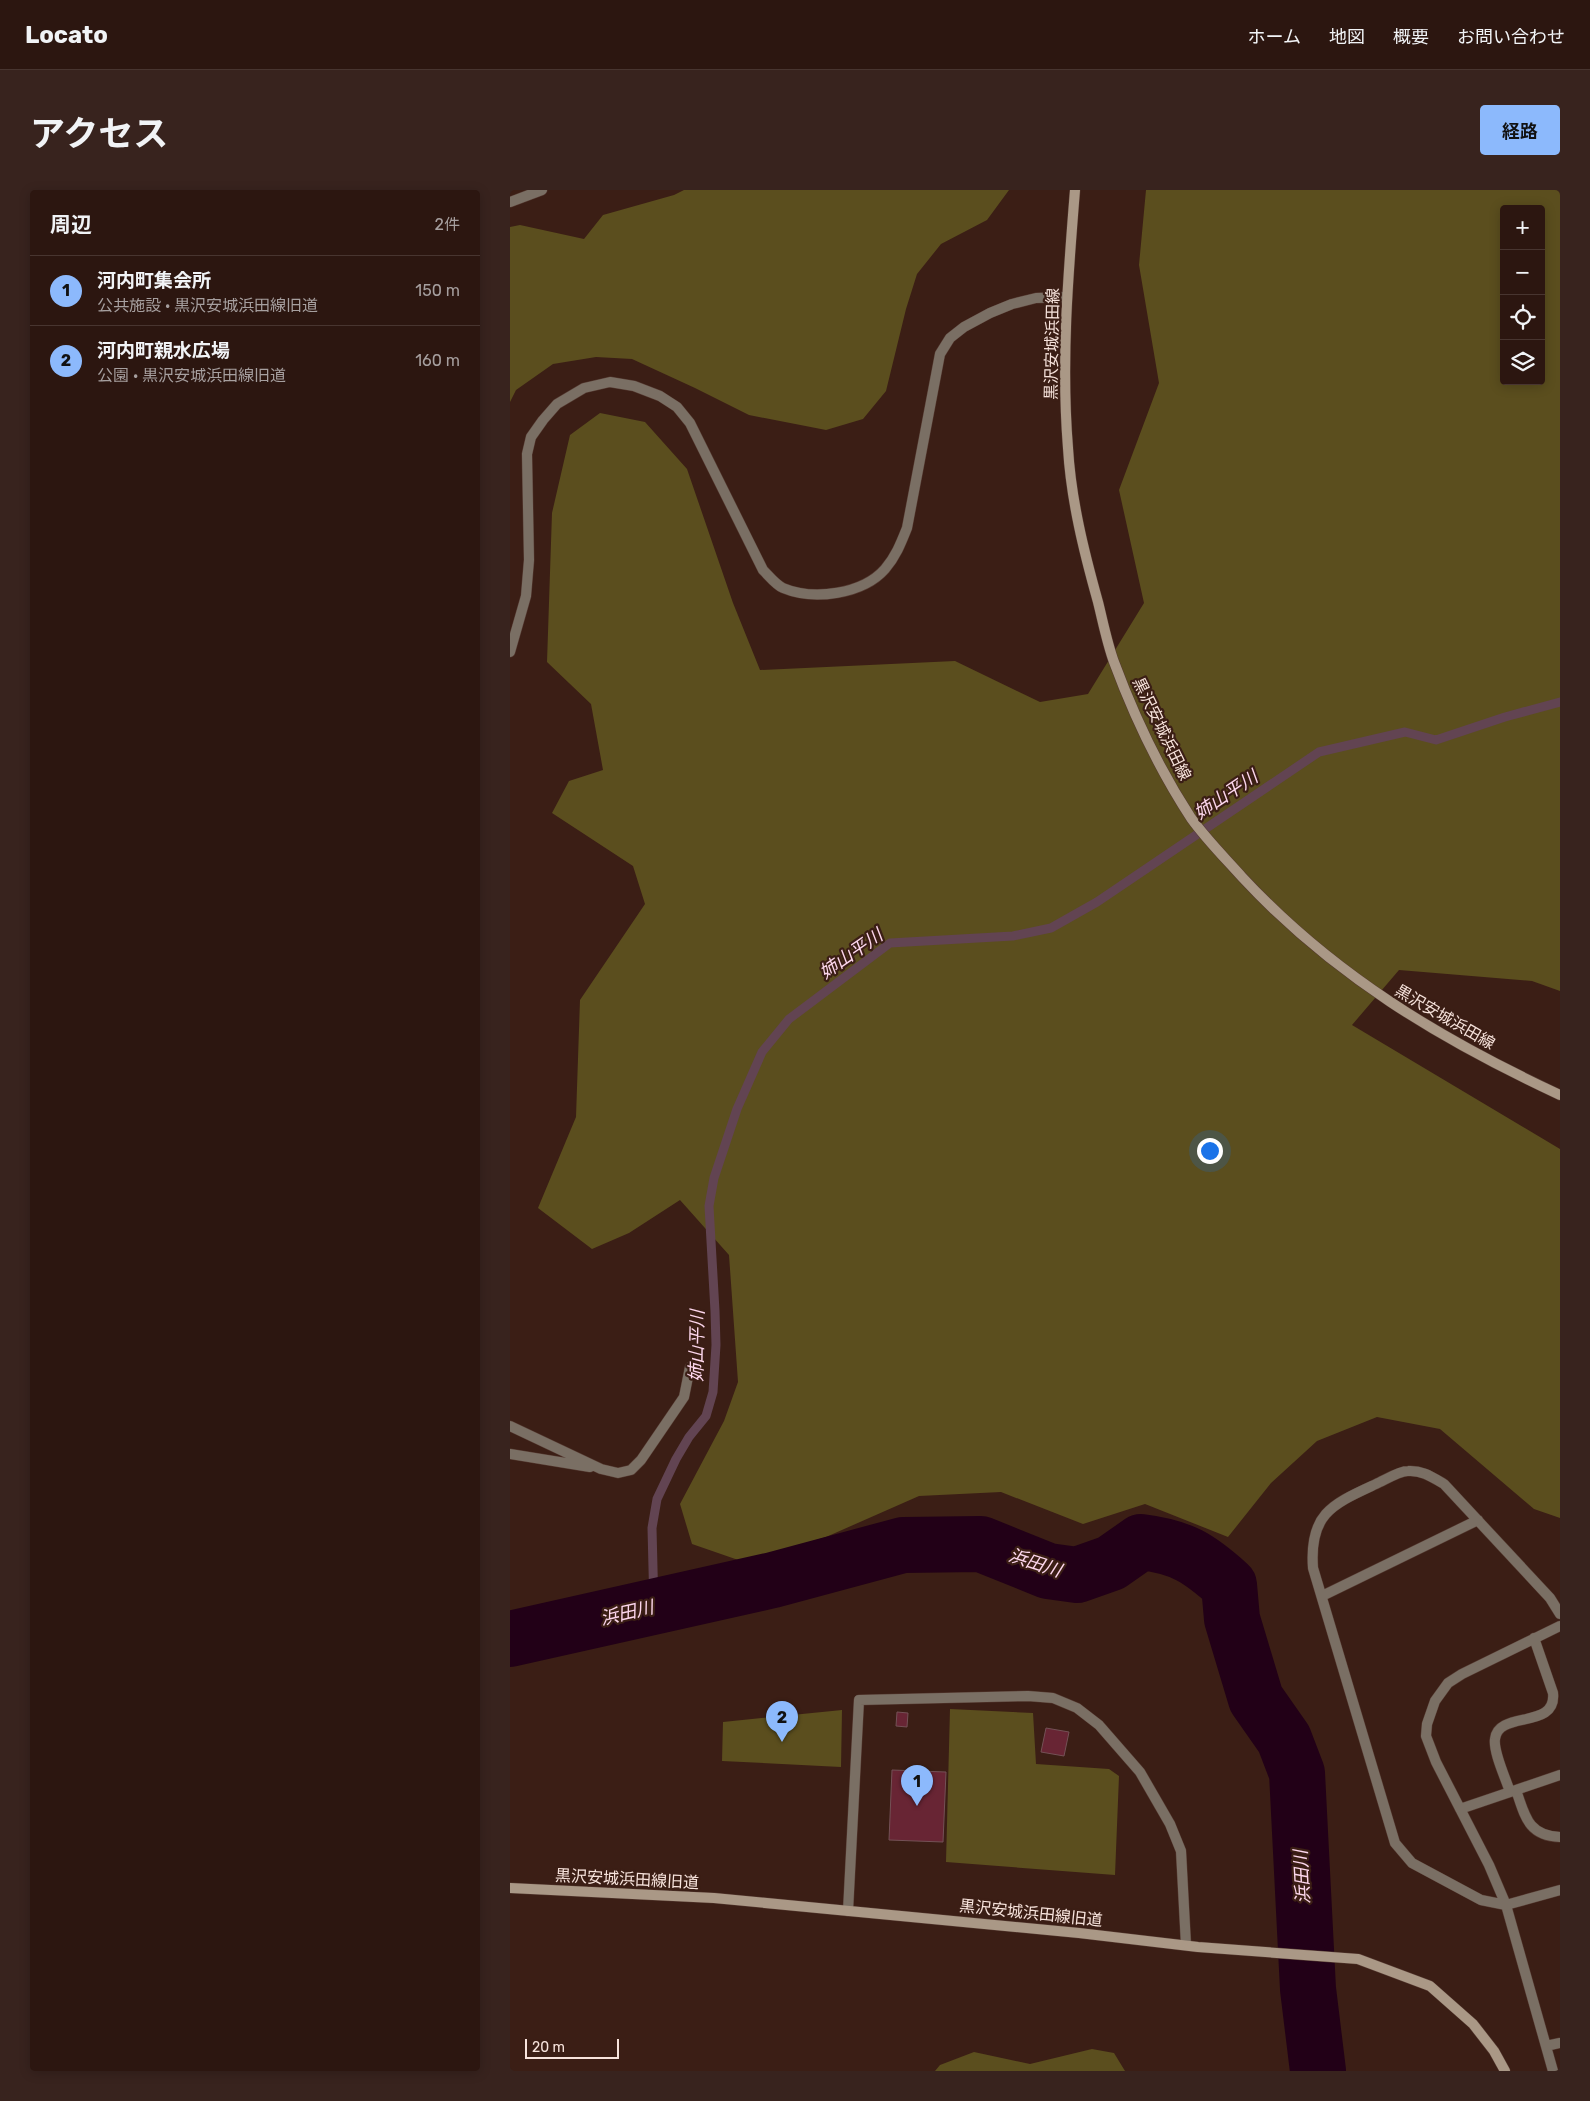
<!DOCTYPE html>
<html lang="ja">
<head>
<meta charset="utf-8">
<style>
  body { margin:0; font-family:Rubik,"Noto Sans JP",sans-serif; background:#38231e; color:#f1f3f6 }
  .controls { position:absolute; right:15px; top:15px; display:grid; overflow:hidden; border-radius:5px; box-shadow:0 2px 12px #0003 }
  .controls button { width:45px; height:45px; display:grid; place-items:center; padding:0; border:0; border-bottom:1px solid #483530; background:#2c1610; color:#f1f3f6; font:25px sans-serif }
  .scale { position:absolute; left:15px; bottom:12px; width:94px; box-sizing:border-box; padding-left:5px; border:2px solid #f7e3dc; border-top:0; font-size:14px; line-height:18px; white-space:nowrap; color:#f7e3dc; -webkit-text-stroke:4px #3b1e15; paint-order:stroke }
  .you { position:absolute; left:699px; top:960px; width:18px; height:18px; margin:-12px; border:4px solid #fff; border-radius:50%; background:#1a73e8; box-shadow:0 0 0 8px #1a73e833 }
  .badge { display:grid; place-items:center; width:32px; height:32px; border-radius:50%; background:#8cb9fc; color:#111; font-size:16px; font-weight:700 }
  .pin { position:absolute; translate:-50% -41px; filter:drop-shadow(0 1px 2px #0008) }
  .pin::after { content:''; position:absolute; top:26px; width:18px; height:15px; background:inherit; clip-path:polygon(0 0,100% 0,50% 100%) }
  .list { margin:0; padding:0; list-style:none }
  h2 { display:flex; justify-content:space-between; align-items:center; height:65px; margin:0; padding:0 20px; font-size:21px }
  h2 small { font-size:16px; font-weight:400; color:#a69f9f }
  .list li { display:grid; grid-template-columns:32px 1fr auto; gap:15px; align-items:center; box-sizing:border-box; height:70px; padding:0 20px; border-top:1px solid #483530 }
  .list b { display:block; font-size:19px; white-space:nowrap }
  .list p { margin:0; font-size:16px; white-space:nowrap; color:#a69f9f }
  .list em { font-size:16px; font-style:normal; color:#a69f9f }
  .icon { flex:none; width:28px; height:28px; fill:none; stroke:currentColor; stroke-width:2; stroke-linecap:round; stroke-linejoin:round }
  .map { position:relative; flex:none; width:1050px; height:1881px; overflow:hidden; border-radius:5px }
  header { display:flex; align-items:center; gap:30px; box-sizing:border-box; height:70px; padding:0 25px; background:#2c1610; border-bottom:1px solid #483530 }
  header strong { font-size:24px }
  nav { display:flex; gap:28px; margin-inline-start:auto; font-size:18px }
  .intro { display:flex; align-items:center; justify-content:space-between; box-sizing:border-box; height:120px; padding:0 30px }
  h1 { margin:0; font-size:35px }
  .button { padding:12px 22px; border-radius:5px; background:#8cb9fc; color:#111; font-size:18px; font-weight:700 }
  main { display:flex; gap:30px; padding:0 30px }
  aside { flex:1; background:#2c1610; border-radius:5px; box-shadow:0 2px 12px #0003 }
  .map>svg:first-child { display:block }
  .green { fill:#5b4e1e; fill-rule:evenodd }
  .water { fill:#220017; stroke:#624452 }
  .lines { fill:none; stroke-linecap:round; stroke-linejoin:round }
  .stream { stroke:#624452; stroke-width:9 }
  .river { stroke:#220017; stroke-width:56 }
  .building { fill:#682534; stroke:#745156 }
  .lane-casing { stroke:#553a31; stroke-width:11 }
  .street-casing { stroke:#553a31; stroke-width:11 }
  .secondary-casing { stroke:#553a31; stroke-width:11 }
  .lane { stroke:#7a6f64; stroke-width:10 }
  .street { stroke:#7a6f64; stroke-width:10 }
  .secondary { stroke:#aa9886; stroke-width:10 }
  .labels { text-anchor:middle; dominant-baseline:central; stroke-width:4.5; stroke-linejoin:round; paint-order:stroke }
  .street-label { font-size:16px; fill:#f7e3dc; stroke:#3b1e15 }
  .water-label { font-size:18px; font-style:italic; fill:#fdd7ed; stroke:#3b1e15 }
</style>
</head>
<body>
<header>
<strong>Locato</strong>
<nav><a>ホーム</a><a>地図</a><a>概要</a><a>お問い合わせ</a></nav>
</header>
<div class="intro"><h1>アクセス</h1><a class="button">経路</a></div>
<main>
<aside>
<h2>周辺<small>2件</small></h2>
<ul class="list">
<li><span class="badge">1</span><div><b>河内町集会所</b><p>公共施設 · 黒沢安城浜田線旧道</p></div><em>150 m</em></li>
<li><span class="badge">2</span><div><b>河内町親水広場</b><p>公園 · 黒沢安城浜田線旧道</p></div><em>160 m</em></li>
</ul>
</aside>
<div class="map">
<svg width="1050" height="1881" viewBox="0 0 1050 1881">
  <rect width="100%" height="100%" fill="#3b1e15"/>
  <path class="green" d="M174 0H499L477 30 431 54 407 84 396 119 376 201 353 229 316 240 239 225 185 198 122 169 86 167 43 174 6 200 0 212V37L10 35 74 49 93 25 164 5Z
    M636 0H1050V801L1022 791 889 780 842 835 1050 959V1328L1024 1319 930 1239 867 1227 807 1251 761 1293 718 1347 635 1314 573 1334 491 1302 409 1306 316 1347 234 1372 182 1354 170 1314 214 1231 228 1192 219 1065 170 1010 119 1043 82 1059 28 1018 66 927 70 810 135 714 123 676 42 623 59 591 93 580 81 514 37 472 42 323 60 245 90 223 135 232 177 279 223 413 250 480 445 471 530 512 578 504 634 413 609 300 649 193 629 75ZM994 19H1031V191H994Z
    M440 1519 523 1523 526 1574 599 1579 609 1586 605 1685 436 1672Z
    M332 1520 331 1577 212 1571 213 1532Z
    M582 1859 604 1863 615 1881H425L430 1875 464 1862 520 1874Z"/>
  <path class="water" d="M773 1770 813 1772 819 1841 827 1881H784L780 1846V1798Z"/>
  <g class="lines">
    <path class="stream" d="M144 1418 142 1338 147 1309 166 1269 179 1247 196 1226 203 1202 206 1155 205 1121 199 1016 204 988 227 919 252 862 279 829 380 753 503 746 541 738 587 712 809 562 895 542 926 550 995 527 1050 512"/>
    <path class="river" d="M0 1449 263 1390 393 1355 471 1354 538 1381 567 1385 601 1373 631 1352C672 1357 689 1368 719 1395L722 1429 746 1509 774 1549 787 1583 798 1799 808 1881"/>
  </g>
  <path class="building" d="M387 1522 398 1523 397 1537 386 1536Z
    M536 1538 559 1542 554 1566 531 1562Z
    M382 1580 436 1582 433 1652 379 1650Z"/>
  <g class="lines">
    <g class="lane-casing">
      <path id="lane" d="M812 1406 968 1330
        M1050 1424 1040 1408 934 1294C922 1287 912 1280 898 1281 889 1281 875 1290 866 1294 823 1314 799 1323 803 1378L885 1653 902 1673 971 1710 996 1715 1050 1700
        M1006 1600 1050 1585
        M1000 1602C996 1589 983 1562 985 1549 988 1520 1047 1540 1043 1503L1024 1448
        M950 1619 1006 1600C1015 1626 1018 1646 1050 1647
        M338 1721 349 1510 518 1506 543 1508 567 1518 589 1535 630 1582 660 1634 671 1661 676 1755
        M1036 1856 1050 1853
        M1043 1881 996 1715 979 1675 926 1572 916 1546 917 1534 925 1511 938 1493 952 1484 1050 1436"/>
    </g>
    <g class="street-casing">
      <path id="street" d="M0 12 32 0
        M0 462 16 406 19 370 17 264 21 247 33 230 47 214 74 198 100 192 124 196 150 206 167 217 180 233 253 380C259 386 266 395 273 398 304 411 353 404 375 379 386 366 391 353 397 338L430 164 440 148 454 137 480 123 502 114 526 108 557 107
        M0 1236 91 1279 108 1283 121 1280 131 1270 174 1207 180 1177
        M0 1264 80 1277"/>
    </g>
    <g class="secondary-casing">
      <path id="secondary" d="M565 0C558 86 551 172 558 258 561 310 574 362 588 412 593 432 597 453 604 472 624 526 649 579 681 628 696 649 715 668 732 687 823 785 930 849 1050 905
        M0 1698 204 1708 569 1743 688 1757 848 1769 920 1796 963 1834 984 1861 995 1881"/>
    </g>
    <use href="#lane" class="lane"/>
    <use href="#street" class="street"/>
    <use href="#secondary" class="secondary"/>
  </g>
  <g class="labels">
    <g class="street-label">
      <text transform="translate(542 154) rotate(-89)">黒沢安城浜田線</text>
      <text transform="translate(652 539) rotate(64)">黒沢安城浜田線</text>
      <text transform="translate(935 827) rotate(30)">黒沢安城浜田線</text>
      <text transform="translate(117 1689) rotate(3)">黒沢安城浜田線旧道</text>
      <text transform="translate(521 1723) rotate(6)">黒沢安城浜田線旧道</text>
    </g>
    <g class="water-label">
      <text transform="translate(716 605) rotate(-34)">姉山平川</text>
      <text transform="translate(341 764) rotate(-35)">姉山平川</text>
      <text transform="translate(187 1156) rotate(-89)">姉山平川</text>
      <text transform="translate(525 1373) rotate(18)">浜田川</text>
      <text transform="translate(117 1423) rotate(-13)">浜田川</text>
      <text transform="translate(792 1687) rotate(-93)">浜田川</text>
    </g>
  </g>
</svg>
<div class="controls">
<button>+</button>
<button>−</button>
<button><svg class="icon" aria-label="locate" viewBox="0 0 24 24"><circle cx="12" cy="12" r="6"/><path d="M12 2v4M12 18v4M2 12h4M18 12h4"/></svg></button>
<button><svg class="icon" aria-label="layers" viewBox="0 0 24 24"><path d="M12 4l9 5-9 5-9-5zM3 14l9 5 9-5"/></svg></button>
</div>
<div class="scale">20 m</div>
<div class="you"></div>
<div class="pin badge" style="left:407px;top:1616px">1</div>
<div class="pin badge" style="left:272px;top:1552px">2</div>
</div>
</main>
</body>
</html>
